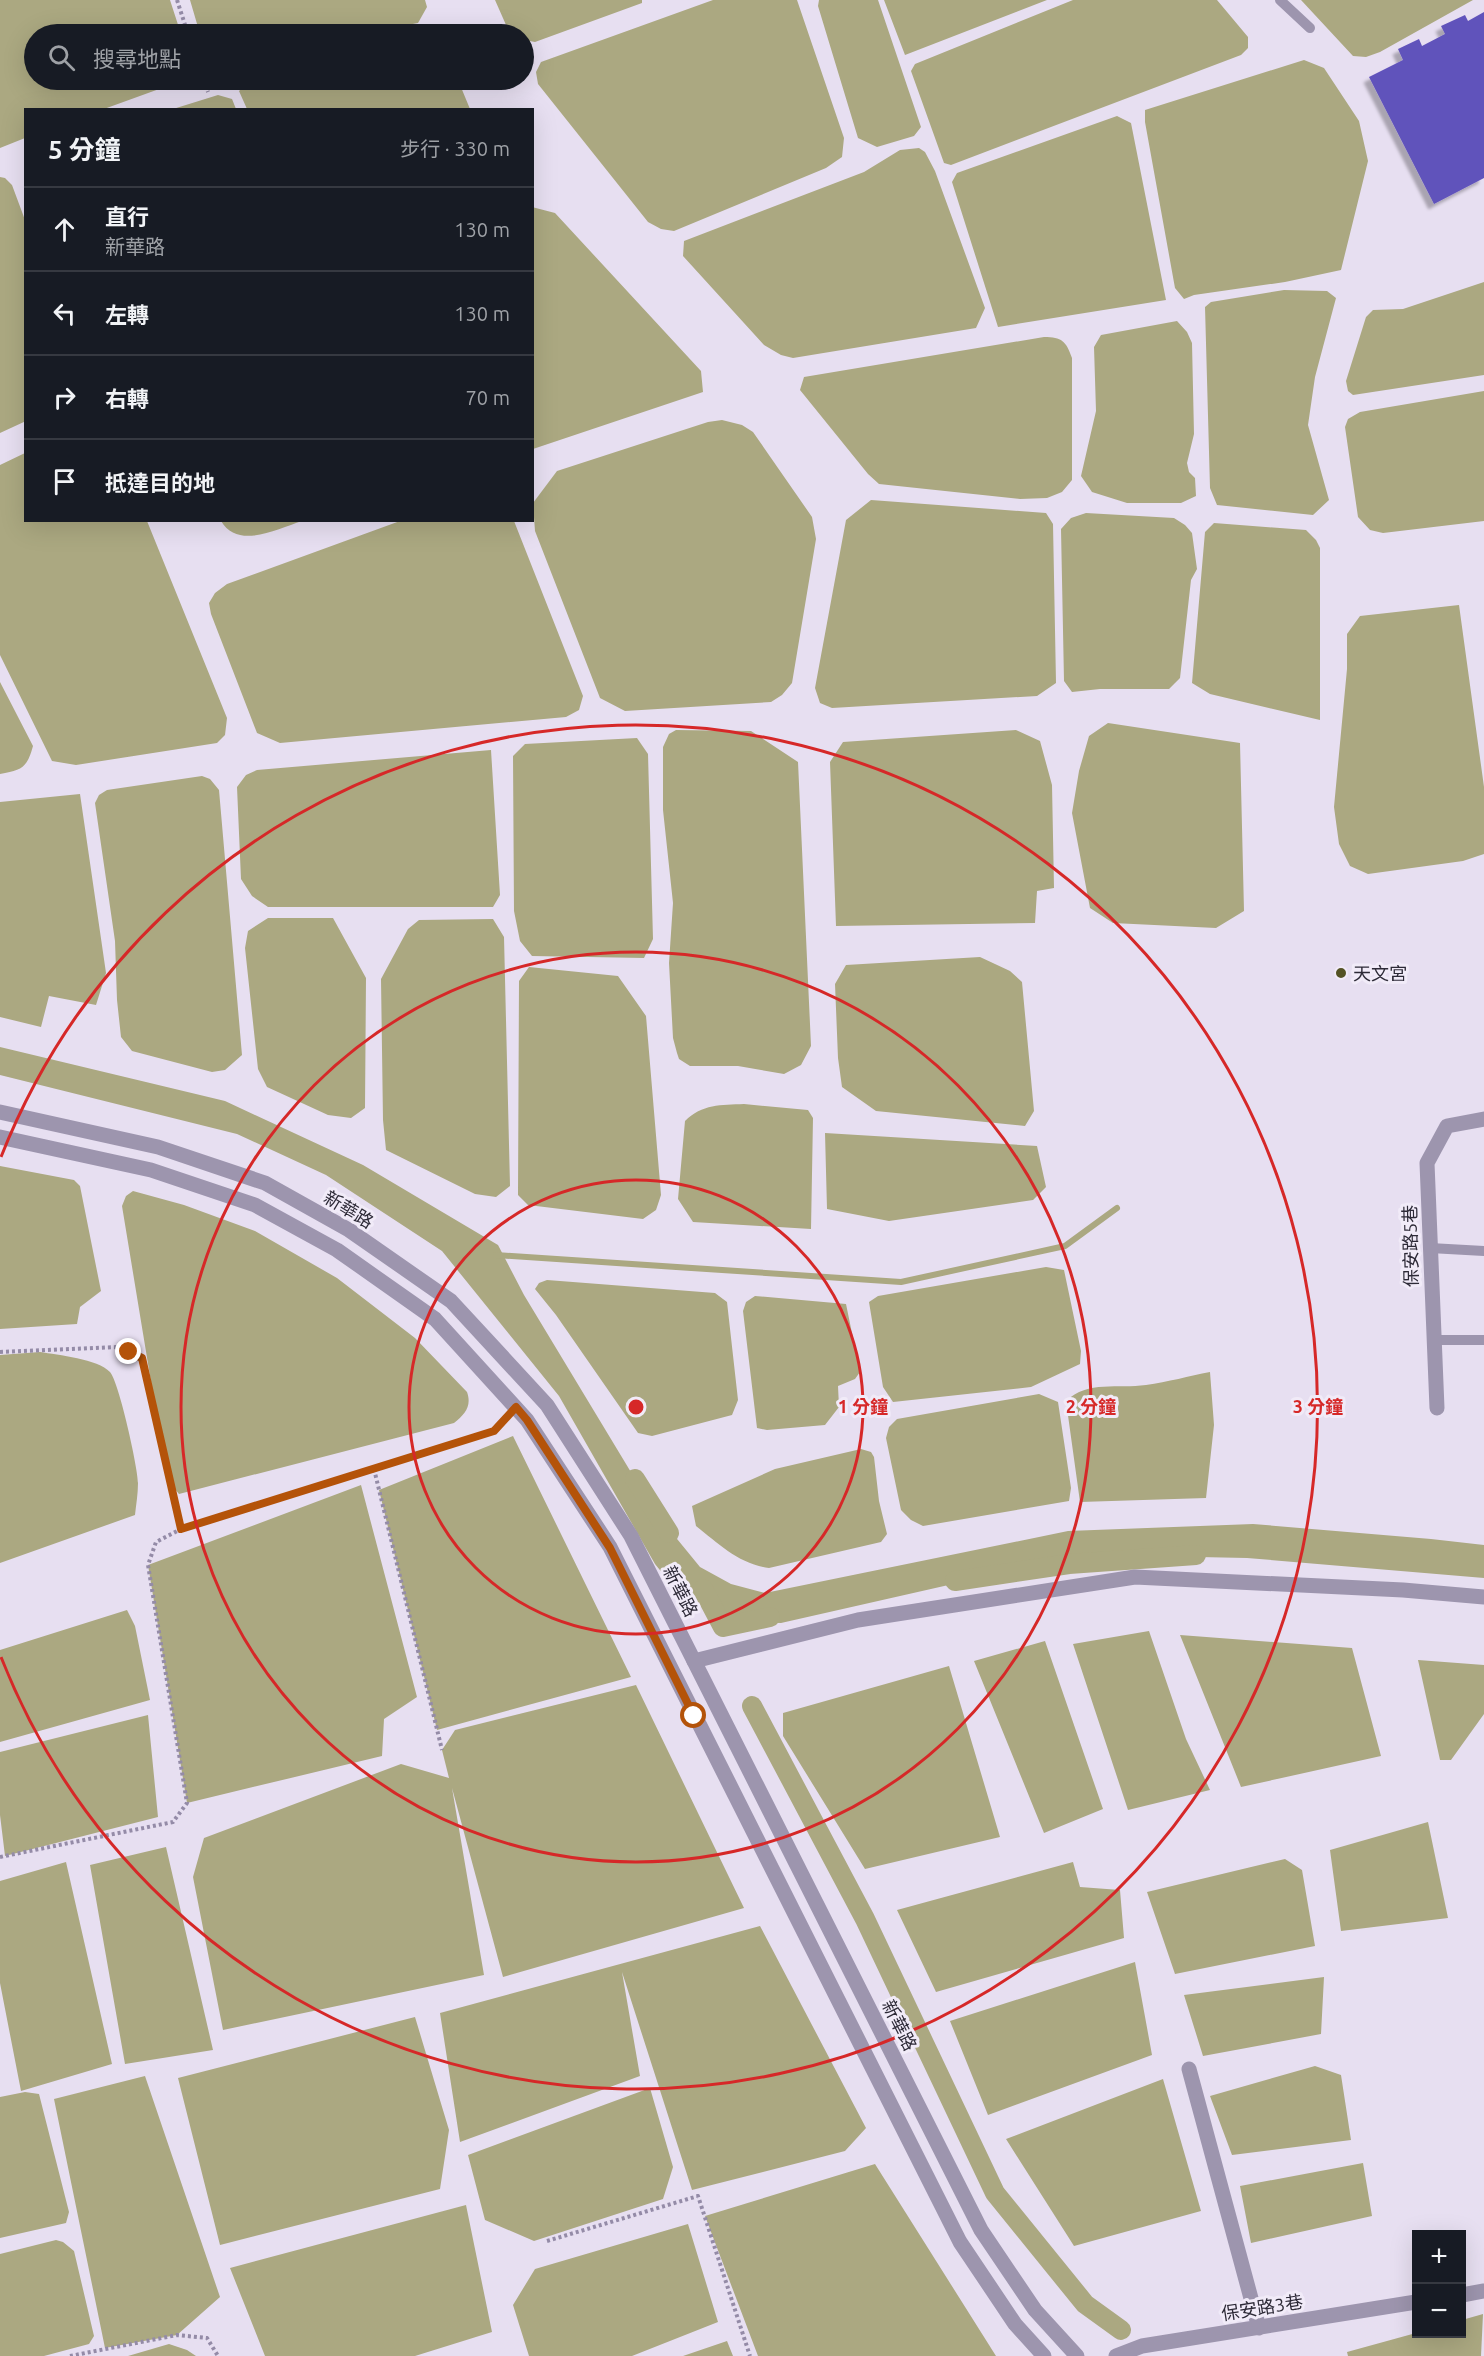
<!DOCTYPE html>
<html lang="zh-TW">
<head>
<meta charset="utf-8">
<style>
  body { margin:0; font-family:Ubuntu,"Noto Sans TC",sans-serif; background:#242831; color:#f1f3f6 }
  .controls { position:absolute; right:18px; bottom:18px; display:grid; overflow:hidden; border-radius:0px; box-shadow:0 6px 24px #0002 }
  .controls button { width:54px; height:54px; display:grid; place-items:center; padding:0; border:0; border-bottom:2px solid #363941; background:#171b24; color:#f1f3f6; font:30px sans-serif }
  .stop { position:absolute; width:18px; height:18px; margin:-14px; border:4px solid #b45309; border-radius:50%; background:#fff }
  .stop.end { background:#b45309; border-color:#fff; box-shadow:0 2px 6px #0008 }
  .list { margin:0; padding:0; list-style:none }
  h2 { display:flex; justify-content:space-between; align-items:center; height:78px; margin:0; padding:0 24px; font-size:26px }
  h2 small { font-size:20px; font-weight:400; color:#9ea1a6 }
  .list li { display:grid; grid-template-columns:39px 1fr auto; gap:18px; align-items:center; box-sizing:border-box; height:84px; padding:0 24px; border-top:2px solid #363941 }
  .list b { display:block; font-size:22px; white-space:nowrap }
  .list p { margin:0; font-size:20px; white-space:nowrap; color:#9ea1a6 }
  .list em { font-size:20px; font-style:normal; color:#9ea1a6 }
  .icon { flex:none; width:33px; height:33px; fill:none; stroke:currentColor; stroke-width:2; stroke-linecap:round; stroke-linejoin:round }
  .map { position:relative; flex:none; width:1484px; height:2356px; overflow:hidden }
  .search { position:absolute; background:#171b24; box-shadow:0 6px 24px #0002; left:24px; top:24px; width:510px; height:66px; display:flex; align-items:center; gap:15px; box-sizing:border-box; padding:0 21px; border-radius:33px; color:#9ea1a6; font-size:22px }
  .panel { position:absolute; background:#171b24; box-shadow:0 6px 24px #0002; left:24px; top:108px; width:510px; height:414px; border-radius:0px }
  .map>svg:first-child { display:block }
  .water { fill:#aba881 }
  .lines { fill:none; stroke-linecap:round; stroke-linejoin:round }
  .stream { stroke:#aba881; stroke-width:6 }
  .canal { stroke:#aba881; stroke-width:20 }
  .building { fill:#6153bb; filter:url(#shadow) }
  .path { stroke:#948ba7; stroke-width:4; stroke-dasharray:3 3; stroke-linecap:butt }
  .service { stroke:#9d95ae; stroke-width:10 }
  .minor { stroke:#9d95ae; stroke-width:15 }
  .tertiary { stroke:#9d95ae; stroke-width:15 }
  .route { stroke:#b45309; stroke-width:8 }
  .ring { fill:none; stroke:#d62828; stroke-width:3 }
  .poi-dot { fill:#545224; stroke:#f1ebf8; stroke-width:2 }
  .labels { text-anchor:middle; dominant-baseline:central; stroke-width:6; stroke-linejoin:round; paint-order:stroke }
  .poi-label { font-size:18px; fill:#2d2a37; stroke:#f1ebf8; text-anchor:start }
  .street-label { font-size:18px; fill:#2d2a37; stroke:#f1ebf8 }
  .centre { fill:#d62828; stroke:#f1ebf8; stroke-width:3 }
  .ring-label { font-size:18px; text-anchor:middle; font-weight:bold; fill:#d62828; stroke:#f1ebf8; stroke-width:6; stroke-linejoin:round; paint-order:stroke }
</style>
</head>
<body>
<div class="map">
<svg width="1484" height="2356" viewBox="0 0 1484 2356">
  <defs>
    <filter id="shadow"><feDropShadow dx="-5.5" dy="5.5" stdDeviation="1.5" flood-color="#0004"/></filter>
  </defs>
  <rect width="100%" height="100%" fill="#e7dff1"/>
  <path class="water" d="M0 0H170L181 34H34V80H184L104 109 26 110 25 138 0 148Z
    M190 0H425L427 7 418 23 361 34H200Z
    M495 0H642V3L535 42 524 40V34H510Z
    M713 0H797L844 138 842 157 826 168 674 231 661 229 648 222 538 84 536 72 541 62Z
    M819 0H878L921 127 914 136 877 147 858 138 818 6Z
    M884 0H1047L905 55Z
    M1073 0H1217L1248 37V48L1241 55 951 165 944 163 911 71 915 64Z
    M1301 0H1473L1380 52 1366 57 1353 56Z
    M1304 60 1324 68 1359 121 1368 161 1341 270 1285 282 1194 295 1184 299 1175 288 1145 122V110Z
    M251 80H458L470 109H247L239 91Z
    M218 95 232 99 236 109H173Z
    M1117 116 1131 123 1166 300 998 327 952 182 957 173Z
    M919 148 925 152 935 171 985 308 976 328 793 358 781 355 764 345 683 256 684 241 864 172 900 150Z
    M0 177 5 178 12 185 25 220 26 421 0 433Z
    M532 207 555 213 701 371 703 392 533 449Z
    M1484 282V375L1353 395 1348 391 1346 381 1366 317 1373 310 1403 309Z
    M1284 290 1327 291 1336 298 1315 377 1308 425 1329 500 1313 515 1217 505 1210 488 1205 307 1211 302Z
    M1177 321 1187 332 1192 343 1194 434 1187 463 1189 472 1195 478 1196 496 1181 503H1127L1092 492 1081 476 1096 411 1094 347 1101 335Z
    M1044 337C1062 337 1066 341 1072 358V480L1062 492 1047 498 1020 499 879 484 868 474 800 390 804 377Z
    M1484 391V521L1383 533 1370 530 1358 517 1345 427 1348 419 1360 412Z
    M722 420 742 425 753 432 812 517 816 539 792 683 782 695 771 702 625 711 600 698 535 531 533 503 557 471 708 422Z
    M25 453 26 520 147 521 227 718 225 735 217 743 76 765 52 761 0 655V465Z
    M871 500 1046 513 1053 524 1056 683 1037 696 832 708 820 703 815 688 846 520Z
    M1086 513 1174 518 1185 525 1192 533 1197 569 1191 580 1180 678 1169 689H1100L1072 692 1064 681 1061 529 1071 518Z
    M221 521H302C277 529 238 550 221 521Z
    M400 521H514L583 696 579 710 566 717 280 743 257 733 211 614 209 603 215 593 227 584Z
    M1214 523 1306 530 1316 540 1320 548V720L1210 694 1192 683 1205 532Z
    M1459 605 1484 787V854L1463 861 1368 874 1350 866 1339 844 1334 807 1347 669V634L1360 616Z
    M0 682 33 746C27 768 22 770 0 774Z
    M1108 723 1240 743 1244 911 1216 928 1113 923 1090 908 1072 813 1079 771 1089 736Z
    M676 730 751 731 798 762 811 1046 801 1065 784 1074 738 1066H690L679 1059 677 1053 673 1038 669 963 673 903 663 810V747L669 734Z
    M1016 730 1040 741 1052 785 1054 888 1037 891 1035 923 836 926 830 762 843 742Z
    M637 738 648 754 653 939 644 958 532 956 520 941 514 911 513 756 525 744Z
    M491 750 500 895 493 907H268L252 896 241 879 237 787 246 775 257 770Z
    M202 776 210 779 219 790 242 1055 225 1070 212 1072 132 1051 121 1037 117 1000 115 941 95 803 99 795 107 790Z
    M80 794 106 973 96 1005 49 996 41 1027 0 1017V802Z
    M268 918H333L366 978 365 1108 351 1118 328 1115 267 1087 258 1069 245 948 248 931Z
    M493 919 504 937 510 1186 496 1197 475 1194 386 1150 383 1120 381 979 408 929 419 920Z
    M980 957 1010 971 1022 982 1034 1111 1025 1126 876 1111 842 1087 838 1058 835 984 846 965Z
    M529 967 618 976 646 1016 661 1195 656 1210 643 1219 528 1205 518 1195 519 981Z
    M0 1047 225 1101 363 1165 498 1245 524 1295 655 1512 700 1567 731 1584 765 1593 1068 1531 1253 1524 1431 1539 1484 1545V1578L1247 1558 1101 1555 1055 1561 781 1623 742 1622 692 1601 672 1585 655 1564 559 1396 442 1251 326 1175 237 1134 0 1075Z
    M744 1104 808 1110 813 1118 811 1229 693 1222 678 1199 685 1121C702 1104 721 1105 744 1104Z
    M825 1133 1037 1146 1046 1187 1033 1200 889 1221 827 1209Z
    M0 1166 74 1180 80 1186 101 1291 80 1307 77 1324 0 1329Z
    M133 1191 184 1205 255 1231 337 1278 415 1338 467 1392C472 1406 465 1414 454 1423L179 1494 167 1479 122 1206 126 1196Z
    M1046 1267 1064 1270 1081 1351 1080 1364 1031 1387 893 1402 883 1387 869 1302 878 1296Z
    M547 1280 715 1293 727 1302 738 1400 732 1415 652 1436 638 1433 556 1315 535 1289 539 1283Z
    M755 1296 846 1304 860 1372 855 1379 838 1386 839 1407 825 1425 767 1430 757 1428 743 1311 746 1302Z
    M40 1352C58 1355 98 1359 110 1372 119 1382 138 1468 138 1483 138 1494 136 1505 135 1515L0 1563V1355Z
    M1210 1372 1214 1425 1206 1498 1080 1502 1066 1401C1088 1380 1118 1389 1146 1385 1168 1382 1189 1376 1210 1372Z
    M1039 1394 1058 1402 1071 1488 1069 1501 923 1526 911 1520 901 1510 886 1438 889 1427 897 1419Z
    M513 1436 631 1677 437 1730 379 1490Z
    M861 1449 871 1452 874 1457 879 1501 887 1534 881 1542 769 1568C739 1564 719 1544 696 1526L692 1506 775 1469Z
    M361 1485 417 1697 384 1719 382 1756 187 1803 148 1565Z
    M127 1610 135 1626 150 1700 0 1742V1650Z
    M1149 1631 1186 1739 1210 1790 1128 1810 1073 1644Z
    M1180 1635 1352 1648 1381 1756 1241 1787Z
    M1045 1641 1103 1809 1044 1833 974 1661Z
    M1418 1660 1484 1665V1714L1451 1760H1440Z
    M949 1666 1000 1837 865 1869 783 1736V1713Z
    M636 1685 744 1908 503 1977 452 1788 484 1975 223 2030 193 1877 204 1838 401 1764 449 1778 442 1750 455 1730Z
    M148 1715 158 1817 5 1856 0 1815V1752Z
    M1428 1822 1448 1918 1341 1931 1330 1850Z
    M166 1847 213 2050 125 2064 90 1865Z
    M1285 1859 1302 1870 1315 1946 1175 1974 1147 1892Z
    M66 1862 112 2064 21 2091 0 1983V1881Z
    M1073 1862 1080 1887 1120 1890 1124 1938 936 1992 897 1910Z
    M760 1926 866 2128 845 2151 692 2190 622 1972 640 2076 460 2142 440 2013Z
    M1135 1962 1152 2055 988 2115 950 2021Z
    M1324 1977 1321 2034 1203 2056 1184 1995Z
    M415 2017 449 2130 440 2189 220 2245 178 2078Z
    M1315 2066 1341 2075 1351 2140 1232 2155 1210 2096Z
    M145 2076 220 2297 177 2335 105 2348 54 2099Z
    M1163 2079 1201 2211 1074 2246 1006 2139Z
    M650 2088 673 2167 663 2199 534 2241 485 2220 468 2155Z
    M25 2092 39 2094 69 2212 66 2223 0 2238V2097Z
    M1363 2163 1372 2216 1251 2243 1240 2186Z
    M875 2164 996 2356H758L705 2216Z
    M466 2205 492 2332 415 2356H265L230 2268Z
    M688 2224 718 2322 632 2356H529L513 2305 535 2269Z
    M56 2240 63 2242 74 2251 94 2336 89 2344 44 2356H0V2254Z
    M1483 2314 1481 2356H1348L1347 2352 1416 2333 1462 2334V2320Z
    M727 2341 733 2356H683Z
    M169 2344 187 2350 196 2356H128Z"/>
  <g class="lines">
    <path class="stream" d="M496 1255 901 1282 1065 1246 1117 1208"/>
    <path class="canal" d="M635 1479 669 1533
      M955 1581 1069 1564 1196 1555
      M703 1589 723 1627 770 1617
      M752 1706 865 1919 995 2193 1085 2304 1121 2330"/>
  </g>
  <path class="building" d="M1484 12V178L1434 204 1369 77 1403 60 1398 49 1419 39 1422 46 1445 34 1441 26 1465 15 1468 21Z"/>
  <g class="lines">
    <path class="path" d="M177 0 188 34
      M203 80 208 92
      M0 1352 117 1347 142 1357 181 1529
      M374 1469 442 1750
      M0 1857 173 1822 187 1803 148 1565 156 1542 181 1529 494 1431 505 1419
      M547 2241 698 2196 750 2356
      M70 2356 177 2335 207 2338 218 2356"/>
    <path class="service" d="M1280 0 1310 28
      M1430 1248 1484 1251
      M1433 1340H1484"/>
    <path class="minor" d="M1437 1408 1427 1163 1447 1126 1484 1119
      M694 1661 858 1620 1135 1577 1403 1590 1484 1597
      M1189 2069 1259 2328
      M1462 2295 1484 2291
      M1116 2356 1142 2346 1416 2302"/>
    <path class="tertiary" d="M0 1112 158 1147 265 1183 349 1230 451 1301 547 1405 631 1536 981 2230 1035 2310 1077 2356
      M0 1137 151 1170 255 1205 337 1250 435 1319 527 1420 610 1547 960 2242 1015 2324 1044 2356"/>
  </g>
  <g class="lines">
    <path class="route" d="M129 1352 142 1358 181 1529 494 1431 516 1407 527 1420 610 1548 694 1716"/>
  </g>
  <g class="ring">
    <circle cx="636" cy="1407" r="227"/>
    <circle cx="636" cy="1407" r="455"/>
    <path d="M1 1157A682 682 0 1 1 1 1657"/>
  </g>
  <circle class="poi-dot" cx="1341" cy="973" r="6"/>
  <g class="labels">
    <g class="poi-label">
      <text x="1353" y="973">天文宮</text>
    </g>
    <g class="street-label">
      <text transform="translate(349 1209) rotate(31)">新華路</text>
      <text transform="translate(1410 1246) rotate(-91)">保安路5巷</text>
      <text transform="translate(681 1591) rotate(63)">新華路</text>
      <text transform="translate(900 2025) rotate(63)">新華路</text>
      <text transform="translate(1262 2307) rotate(-9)">保安路3巷</text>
    </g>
  </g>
  <circle cx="636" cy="1407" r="9" class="centre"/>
  <g class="ring-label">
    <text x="863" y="1413">1 分鐘</text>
    <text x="1091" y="1413">2 分鐘</text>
    <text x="1318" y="1413">3 分鐘</text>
  </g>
</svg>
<div class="controls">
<button>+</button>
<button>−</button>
</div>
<div class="stop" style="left:694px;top:1716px"></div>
<div class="stop end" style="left:129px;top:1352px"></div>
<div class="search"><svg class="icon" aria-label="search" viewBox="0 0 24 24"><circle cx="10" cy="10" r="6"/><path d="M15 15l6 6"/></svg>搜尋地點</div>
<section class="panel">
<h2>5 分鐘<small>步行 · 330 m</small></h2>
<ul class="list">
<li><svg class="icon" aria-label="ahead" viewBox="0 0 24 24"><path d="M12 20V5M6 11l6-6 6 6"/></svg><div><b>直行</b><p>新華路</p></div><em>130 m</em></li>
<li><svg class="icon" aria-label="left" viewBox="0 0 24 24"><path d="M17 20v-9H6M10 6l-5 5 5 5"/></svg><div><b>左轉</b></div><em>130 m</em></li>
<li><svg class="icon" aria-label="right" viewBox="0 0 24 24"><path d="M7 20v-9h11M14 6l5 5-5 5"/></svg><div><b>右轉</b></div><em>70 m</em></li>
<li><svg class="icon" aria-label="arrive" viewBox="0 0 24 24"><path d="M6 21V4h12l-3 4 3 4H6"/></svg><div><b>抵達目的地</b></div></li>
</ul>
</section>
</div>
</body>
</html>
